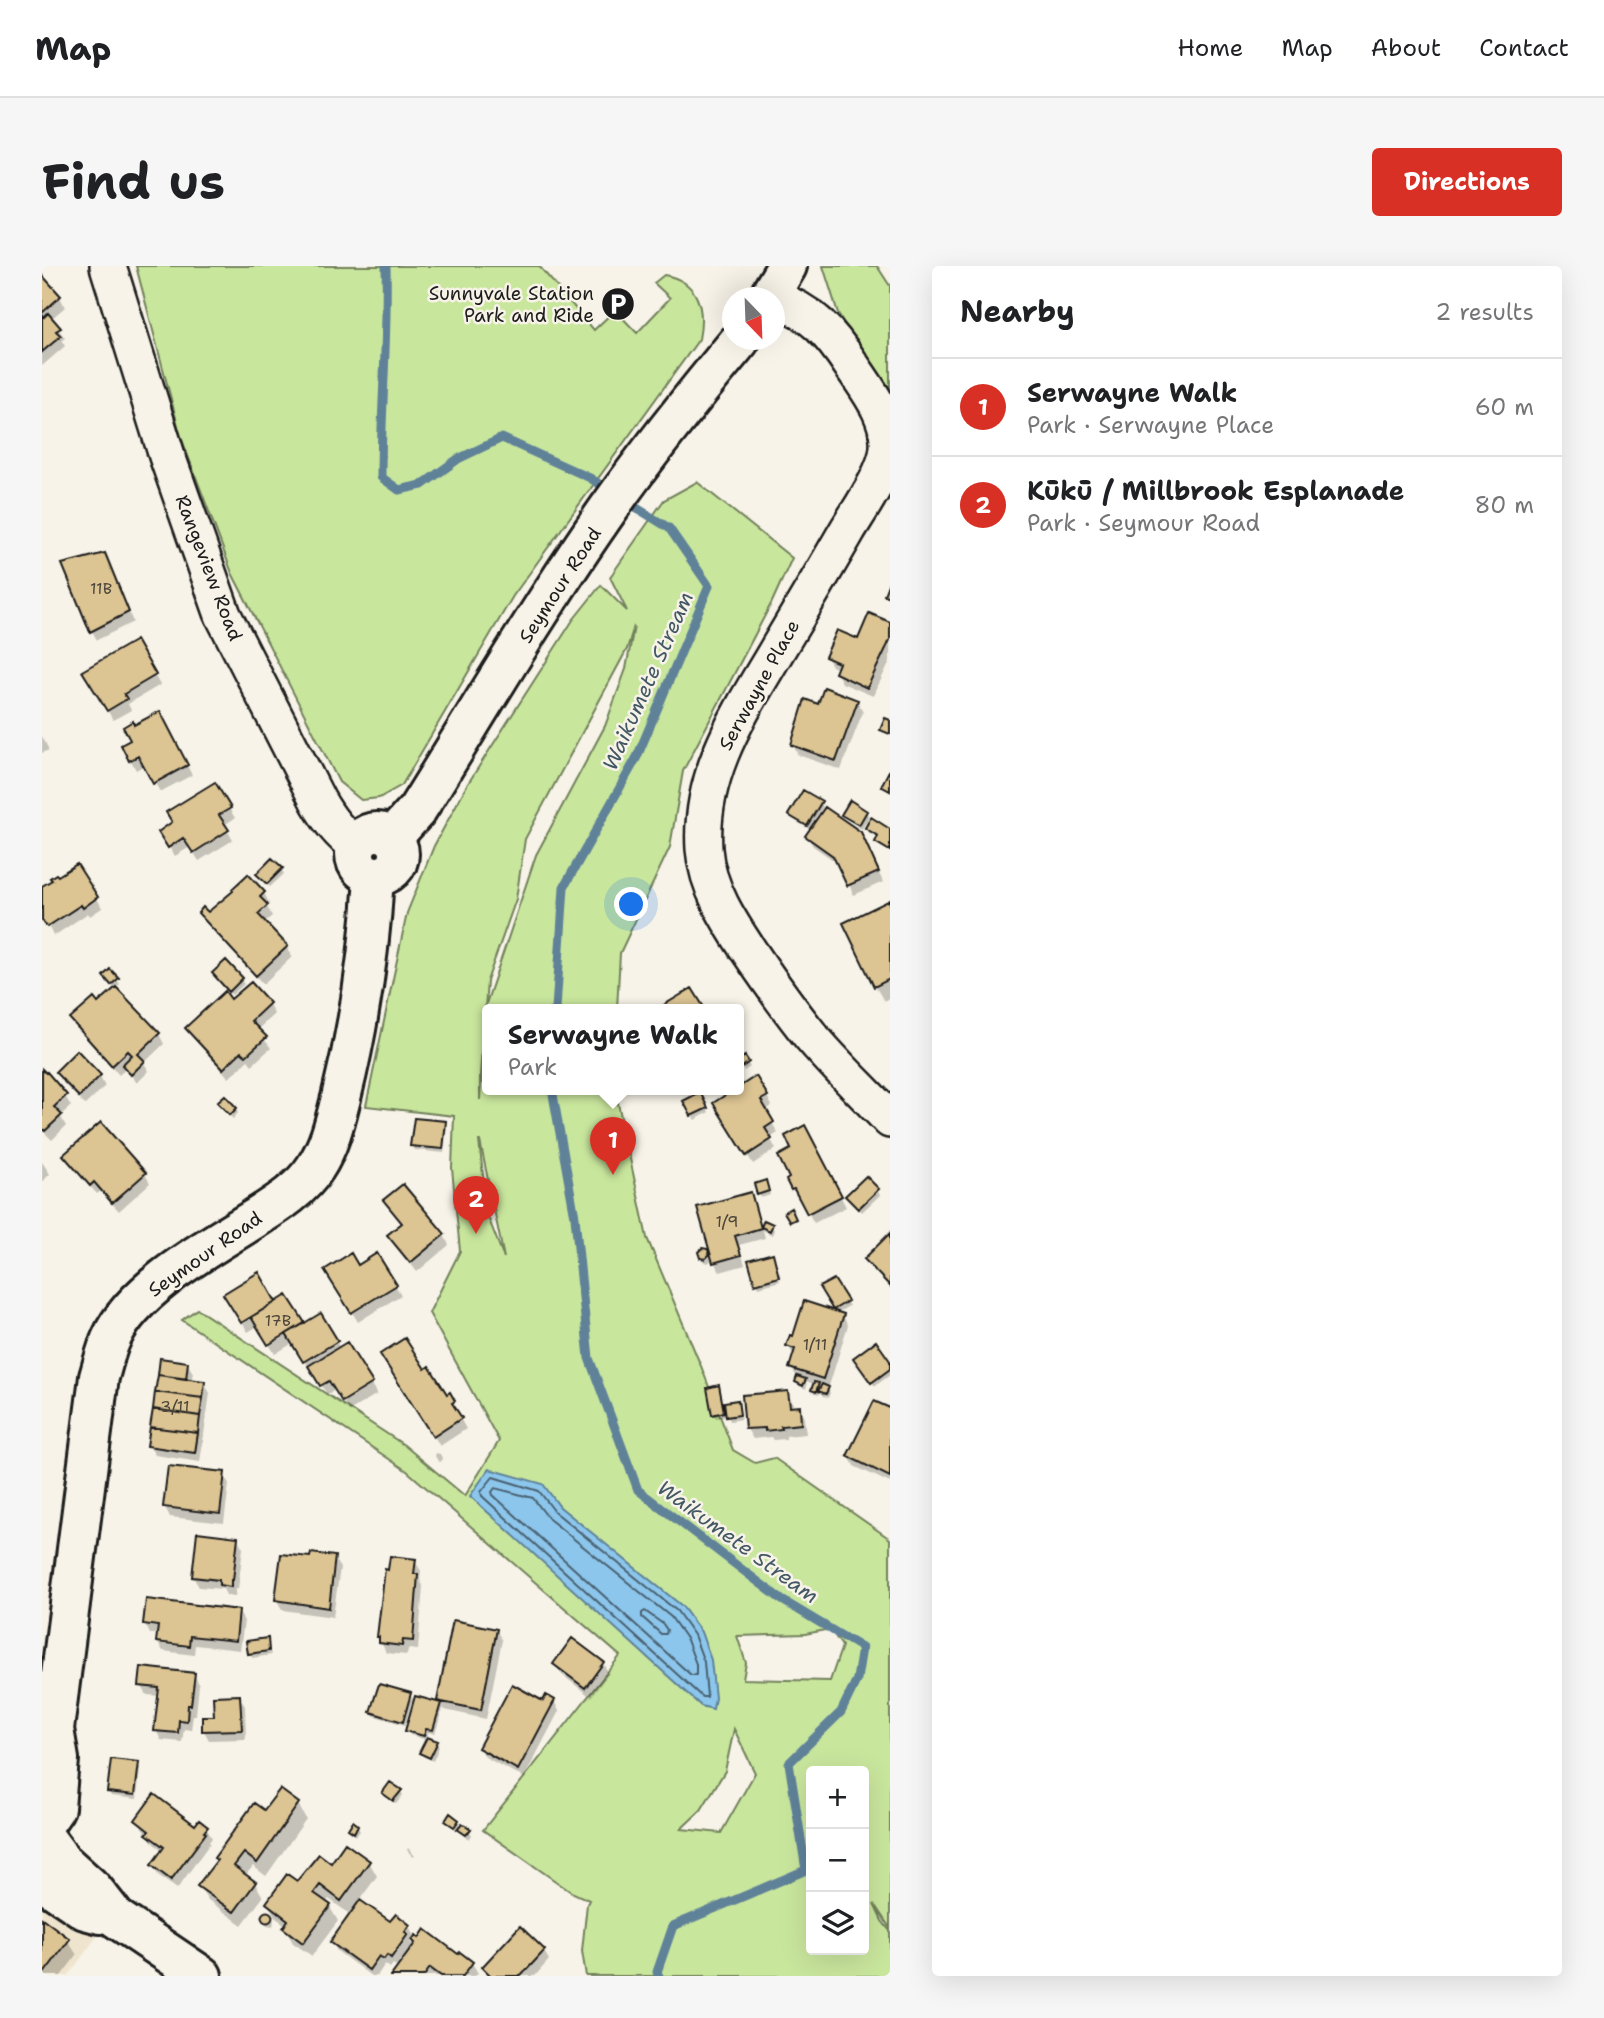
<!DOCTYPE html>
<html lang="en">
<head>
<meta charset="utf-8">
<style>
  body { margin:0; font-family:"Shantell Sans",sans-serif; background:#f6f6f6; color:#202124 }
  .controls { position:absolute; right:21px; bottom:21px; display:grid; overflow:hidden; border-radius:7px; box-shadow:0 7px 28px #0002 }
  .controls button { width:63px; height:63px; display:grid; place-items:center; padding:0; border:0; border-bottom:2px solid #e0e0e0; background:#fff; color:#202124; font:35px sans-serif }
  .compass { position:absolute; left:680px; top:21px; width:63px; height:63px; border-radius:50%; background:#fff; box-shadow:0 7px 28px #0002; rotate:157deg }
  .you { position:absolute; left:590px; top:639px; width:24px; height:24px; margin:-18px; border:5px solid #fff; border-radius:50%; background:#1a73e8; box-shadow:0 0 0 10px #1a73e833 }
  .badge { display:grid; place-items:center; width:46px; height:46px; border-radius:50%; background:#d93025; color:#fff; font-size:23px; font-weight:700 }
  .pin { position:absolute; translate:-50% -58px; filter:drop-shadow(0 2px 4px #0008) }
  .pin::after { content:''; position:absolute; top:37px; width:24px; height:21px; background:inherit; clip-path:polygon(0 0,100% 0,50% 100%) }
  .popup { position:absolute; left:440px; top:738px; width:262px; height:91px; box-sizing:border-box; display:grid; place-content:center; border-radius:7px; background:#fff; filter:drop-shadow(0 2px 5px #0005); font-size:23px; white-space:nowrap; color:#757577 }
  .popup b { font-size:26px; color:#202124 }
  .popup::after { content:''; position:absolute; left:50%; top:100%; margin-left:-14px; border:14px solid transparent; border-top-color:#fff }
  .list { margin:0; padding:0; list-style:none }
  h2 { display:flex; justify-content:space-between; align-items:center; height:91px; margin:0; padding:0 28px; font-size:30px }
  h2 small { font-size:23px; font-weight:400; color:#757577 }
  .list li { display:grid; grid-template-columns:46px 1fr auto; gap:21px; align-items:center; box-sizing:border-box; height:98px; padding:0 28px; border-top:2px solid #e0e0e0 }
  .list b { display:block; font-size:26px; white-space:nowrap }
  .list p { margin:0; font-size:23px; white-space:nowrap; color:#757577 }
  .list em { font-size:23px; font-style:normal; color:#757577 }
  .icon { flex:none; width:38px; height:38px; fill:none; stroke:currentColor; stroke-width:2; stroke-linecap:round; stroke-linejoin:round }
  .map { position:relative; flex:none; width:848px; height:1710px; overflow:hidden; border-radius:7px }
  header { display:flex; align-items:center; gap:42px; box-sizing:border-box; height:98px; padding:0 35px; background:#fff; border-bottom:2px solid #e0e0e0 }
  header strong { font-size:33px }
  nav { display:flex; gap:38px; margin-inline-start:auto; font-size:24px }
  .intro { display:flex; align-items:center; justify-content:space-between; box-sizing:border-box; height:168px; padding:0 42px }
  h1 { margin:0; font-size:49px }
  .button { padding:18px 32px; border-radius:7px; background:#d93025; color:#fff; font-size:24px; font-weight:700 }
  main { display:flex; gap:42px; padding:0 42px }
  aside { flex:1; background:#fff; border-radius:7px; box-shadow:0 7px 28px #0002 }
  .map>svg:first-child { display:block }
  .built { fill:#efe5ce }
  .green { fill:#c9e69d; stroke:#72815c; stroke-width:2; fill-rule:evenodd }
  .water { fill:#8cc6ec; stroke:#5f8299; stroke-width:2 }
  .shadow { fill:#0003; fill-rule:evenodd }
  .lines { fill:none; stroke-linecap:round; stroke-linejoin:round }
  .shore { stroke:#49606f; stroke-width:2 }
  .stream { stroke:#5f8299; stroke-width:9 }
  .building { fill:#dcc493; stroke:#1c1c1c; stroke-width:2 }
  .minor-casing { stroke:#1c1c1c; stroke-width:40 }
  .secondary-casing { stroke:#1c1c1c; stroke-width:44 }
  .minor { stroke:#f7f3e8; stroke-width:35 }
  .secondary { stroke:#f7f3e8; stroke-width:38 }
  .labels { text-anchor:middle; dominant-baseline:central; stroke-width:5; stroke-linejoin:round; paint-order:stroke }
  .number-label { font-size:16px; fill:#4c463a }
  .poi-label { font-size:19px; fill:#1c1c1c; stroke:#f7f3e8; text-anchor:end }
  .street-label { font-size:19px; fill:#1c1c1c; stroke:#f7f3e8 }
  .water-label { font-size:21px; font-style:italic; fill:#435865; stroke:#f7f3e8 }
</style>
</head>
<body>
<header>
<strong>Map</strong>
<nav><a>Home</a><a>Map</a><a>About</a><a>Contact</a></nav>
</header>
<div class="intro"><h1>Find us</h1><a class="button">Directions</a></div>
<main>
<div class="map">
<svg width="848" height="1710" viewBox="0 0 848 1710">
  <rect width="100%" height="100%" fill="#f7f3e8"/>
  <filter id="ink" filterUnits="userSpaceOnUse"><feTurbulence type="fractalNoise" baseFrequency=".0143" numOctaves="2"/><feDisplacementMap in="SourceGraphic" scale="14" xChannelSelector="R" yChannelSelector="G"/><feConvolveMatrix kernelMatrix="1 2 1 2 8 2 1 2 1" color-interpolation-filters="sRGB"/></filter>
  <g filter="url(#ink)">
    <path class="built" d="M0 1625 58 1666 26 1710H0Z"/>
    <path class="green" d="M94 0H497L552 64 573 44 595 67 628 32 612 17 622 9C657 15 663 43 657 73L471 330 360 519 337 532 319 534 297 516 190 307 139 171Z
      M781 0H835L848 20V136L796 47Z
      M655 216 750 292 730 336 641 505 628 581 578 687 575 743H445V823H573L605 972 659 1100 691 1184 713 1197 732 1192 848 1273V1662L832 1638 840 1655 848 1665V1710H544L540 1685 545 1638 547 1634 529 1626 441 1564 578 1390 365 1205 140 1054 155 1043 362 1179 423 1230 457 1175 387 1047 418 985 410 902 412 850 324 840 365 647 392 580 425 519 531 354 559 319 585 345 568 311 622 234ZM592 360 584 403 563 460 494 589 444 738 438 834V809L445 715 474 633 483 573 585 383ZM437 875H438L462 992 446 951ZM788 1363 800 1380 788 1415 701 1413 704 1397 695 1370 763 1368ZM692 1463 713 1507 679 1567 639 1563 659 1544 683 1505ZM769 1505H822V1684H769Z"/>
    <path class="water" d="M447 1203 501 1218 518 1241 640 1340 659 1366 669 1394 673 1432 671 1443 659 1440 428 1230Z"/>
    <path class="shadow" d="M0 12 18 31 23 41 9 53 23 72 20 75 23 80 0 100Z
      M67 299 91 356 55 374 50 365Z
      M848 358V395L831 430 800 417 795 407 796 403 790 400 785 391Z
      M93 376 118 419 86 438 89 444 71 454 43 406Z
      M815 435 821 445 799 504 756 489 751 479 777 440Z
      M117 447 150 509 118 526 103 499 94 504 81 480 90 475 92 461Z
      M0 470 7 484 0 487Z
      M172 519 193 552 182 559 191 574 157 595 148 581 133 590 118 566 132 557Z
      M779 537 781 541 774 552 824 578 841 616 812 629 797 598 771 580 765 570 769 564 750 553 748 549Z
      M824 546 827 551 820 563 804 553 802 549Z
      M825 562 848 564V586L838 580 835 576 837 572 827 567Z
      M239 603 242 608 228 621 219 612Z
      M0 622 55 632 60 642 48 650 46 647 12 670 0 651Z
      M222 627 227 637 224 639 230 650 222 657 245 681 250 691 221 718 164 656 158 647 166 649Z
      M848 636V731L842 735 833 720Z
      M184 697 202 718 190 729 175 712Z
      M68 705 78 718 73 722 117 768 122 778 102 797 107 805 95 817 84 802 77 809 36 763 31 754 56 739 74 724 66 714Z
      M208 718 227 738 232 748 215 764 229 782 210 799 206 794 187 812 151 772 145 762 189 736Z
      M702 793 708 801 702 805 697 797Z
      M0 806 23 830 29 840 18 850 24 860 10 874 0 864Z
      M15 806 58 810 63 820 43 839 20 816Z
      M697 823 725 830 730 840 723 845 736 867 728 872 734 883 711 898 679 847Z
      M657 829 667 846 653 854 643 836Z
      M180 841 194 843 196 847 191 853Z
      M403 857 405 861 402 887 373 884 370 880Z
      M768 871 804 941 772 957 758 932 756 933 746 915Z
      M24 890 103 908 108 917 77 945 59 925 55 928 29 899Z
      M0 896 8 908 0 916Z
      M361 920 402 969 407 979 375 1006 348 970 360 959 343 935Z
      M726 921 728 929 719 932 717 928Z
      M835 924 838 929 820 946 808 934Z
      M708 928 713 938 720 963 723 957 730 960 732 964 730 969 721 964 723 972 697 979 703 999 678 1006 672 996Z
      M848 970V1022L830 1003 824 993Z
      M665 985 670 993 666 997 662 996 660 991Z
      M335 990 359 1029 316 1056 285 1004 316 1002Z
      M732 993 738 1015 717 1021 715 1017Z
      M792 1015 807 1040 795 1047 780 1022Z
      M183 1029 234 1038 262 1060 278 1050 298 1082 304 1078 335 1128 307 1145 294 1124 285 1128 251 1077 233 1088 216 1060 206 1066Z
      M801 1050 806 1059 786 1123 788 1127 786 1132 781 1130 778 1125 777 1129 774 1128 771 1123 773 1118 763 1115 765 1119 764 1123 757 1120 755 1116 756 1112 749 1102 752 1090 746 1079Z
      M815 1096 848 1098V1109L833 1120Z
      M145 1097 151 1107 149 1115 162 1117 168 1127 158 1196 113 1189 107 1180Z
      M346 1098 382 1105 404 1131 407 1129 417 1146 415 1147 424 1163 398 1180Z
      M676 1121 681 1138 695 1136 699 1153 688 1155 686 1150 674 1152 671 1148Z
      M745 1127 751 1137 752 1143 757 1142 762 1152 764 1168 744 1170V1173L731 1174 729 1171 711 1173 705 1163 702 1131Z
      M848 1144V1217L812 1200 807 1190Z
      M394 1187 398 1188 400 1192 399 1196 396 1195 393 1190Z
      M182 1208 187 1218 182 1257 128 1251 123 1241Z
      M195 1272 201 1282 196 1323H194L193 1330 184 1329 181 1323 157 1321 151 1311Z
      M292 1292 298 1302 291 1351 240 1344 235 1334 269 1293Z
      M373 1295 379 1305 378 1314 381 1320 376 1384 366 1383 365 1389 344 1387 337 1371Z
      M196 1345 202 1355 198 1384 153 1379 152 1389 121 1385 115 1376 116 1368H108L103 1358Z
      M454 1364 460 1374 444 1453 403 1444 401 1441 393 1468 386 1466 385 1473 394 1477 397 1481 391 1495 382 1491 379 1487 385 1474 368 1469 365 1465 374 1432 400 1439 397 1435Z
      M225 1374 229 1389 210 1392 206 1376Z
      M531 1375 561 1398 567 1407 549 1431 519 1408 513 1398Z
      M152 1408 157 1418 154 1449H151L149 1464 142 1463 140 1476 119 1474 114 1464 118 1430 105 1429 99 1419Z
      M368 1429 372 1436 370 1435 363 1459 333 1450 330 1446Z
      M197 1431 203 1440 204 1473 167 1474 162 1465Z
      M512 1435 517 1445 482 1512 443 1491 438 1482 502 1437Z
      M96 1498 98 1502 95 1533 69 1530 67 1525Z
      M358 1525 361 1529 354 1538 345 1531 342 1527Z
      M256 1538 264 1553 224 1610 211 1600 203 1610 213 1617 221 1631 200 1659 166 1634 157 1620 176 1595 174 1592 222 1547Z
      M95 1554 164 1562 170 1572 167 1576 168 1577 135 1623 116 1609 111 1600 122 1585 112 1578Z
      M406 1555H416L419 1561 427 1564 430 1569 427 1573 420 1568 416 1562 415 1564 408 1559Z
      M315 1560 318 1565 314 1570 308 1563Z
      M366 1582 373 1590 371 1591 365 1584Z
      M327 1596 335 1610 317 1635 349 1658 367 1660 372 1670 377 1674 430 1697 436 1707 433 1710H351L357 1702 351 1698 348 1702 343 1698 335 1710H329L295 1685 290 1676 309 1649 287 1633 283 1637 287 1640 296 1655 270 1690 251 1677 243 1662 245 1660 234 1652 226 1638 255 1617 289 1600ZM371 1672 374 1678 372 1682 368 1675Z
      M226 1647 232 1654 231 1660 225 1659 222 1654V1650Z
      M0 1654 26 1675 35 1689 19 1710H0Z
      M502 1685 507 1694 493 1710H447L442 1701Z"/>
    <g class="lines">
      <path class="shore" d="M451 1211 497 1225 513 1246 635 1345 652 1369 662 1396 665 1431H660L440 1230 439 1226Z
        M453 1222 491 1232 507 1253 629 1351 645 1374 654 1398V1409H649L451 1229 450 1226Z
        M603 1345 621 1358 625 1364 624 1368H619L600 1351V1347Z"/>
      <path class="stream" d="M344 0C346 71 339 141 339 211L357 224 380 219 416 193 460 172 548 212 568 225
        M514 743 522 621 595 491 667 320 627 262 582 234
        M510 823 533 951 547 1092 596 1224 740 1334 820 1382 815 1413 799 1446 747 1497 764 1604 631 1660 615 1706 617 1710"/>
    </g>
    <path class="building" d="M0 9 19 30 0 47Z
      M6 47 19 62 14 65 19 70 0 86V49L2 51Z
      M63 287 87 346 48 366 20 298Z
      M848 313V331L842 329Z
      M827 347 848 356V374L825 422 793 407 797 397 783 391 795 364 816 373Z
      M94 374 114 409 82 428 85 433 65 445 40 405Z
      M782 421 816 434 794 495 749 479 763 433 776 438Z
      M118 445 146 499 111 518 96 490 87 495 79 479 88 474 81 461 91 455 92 459Z
      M843 452 848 454V468L838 464Z
      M848 503V525L839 520Z
      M173 516 189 542 177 549 187 564 151 587 141 572 126 582 116 566 130 556 124 546Z
      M761 524 780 535 765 560 746 549Z
      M808 534 825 545 817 559 799 549Z
      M783 541 819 566 837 606 805 620 791 590 763 570Z
      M829 551 848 563V585L833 576 836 570 823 562Z
      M230 592 241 602 225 618 214 608Z
      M35 598 56 631 41 642 39 639 5 661 0 654V620L10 614 8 612 14 608 16 610Z
      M206 608 223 626 218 631 226 639 216 648 246 680 214 710 156 647 161 641 166 646 191 625 190 623Z
      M848 634V713L832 721 801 657Z
      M184 694 201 712 187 726 170 707Z
      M68 703 77 712 69 719 61 710Z
      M209 716 228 737 209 755 225 771 204 790 199 786 181 803 143 762 183 725 189 733Z
      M74 721 118 767 96 788 103 795 89 809 80 799 90 789 86 785 70 800 28 753 52 732 56 737Z
      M650 722 663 743H618L617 742Z
      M35 784 59 809 37 831 13 806Z
      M703 790 707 796 699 802 697 794Z
      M0 803 4 807 5 806 25 829 12 841 20 849 3 865 0 862Z
      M714 810 726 830 719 834 732 856 723 862 730 873 704 890 671 837 693 823H697V821Z
      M658 826 666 842 649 850 641 835Z
      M183 829 195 842 188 849 175 836Z
      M372 852 404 855 401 883 368 880Z
      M59 856 104 907 70 937 52 916 48 920 21 889Z
      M763 859 800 930 765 948 752 923 749 924 744 914 747 912 736 890 749 883 743 870Z
      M824 910 837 923 816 943 803 930Z
      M724 914 727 925 715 929 712 918Z
      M361 918 403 968 368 997 345 969 360 957 341 934Z
      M709 926 719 962 693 970 699 989 671 997 655 941Z
      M749 942 754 953 748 956 742 946Z
      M722 954 731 958 728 965 719 961Z
      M848 967V1020L822 993Z
      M660 982 666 983 667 989 663 993 658 992 656 986Z
      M309 987 316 999 335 987 355 1019 309 1047 282 1004Z
      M731 987 737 1011 713 1018 706 994Z
      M217 1006 234 1036 199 1057 181 1028Z
      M792 1013 806 1035 791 1044 777 1021Z
      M245 1029 263 1057 226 1079 209 1051Z
      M762 1035 802 1048 781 1113 747 1102 753 1083 744 1080 748 1069 751 1070Z
      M279 1047 296 1075 261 1096 244 1068Z
      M363 1072 383 1103 387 1100 405 1128 408 1126 413 1135 410 1137 420 1152 391 1171 338 1088Z
      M834 1075 848 1095V1103L829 1117 811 1092Z
      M305 1076 331 1117 300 1136 287 1115 278 1120 266 1100Z
      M118 1092 146 1096 144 1113 116 1109Z
      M116 1109 163 1115 161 1132 113 1126Z
      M755 1110 764 1113 761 1120 753 1116Z
      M772 1116 777 1117 774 1126 769 1124Z
      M780 1118 787 1121 784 1128 776 1125Z
      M677 1119 682 1146 670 1149 665 1122Z
      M746 1125 748 1141 758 1140 759 1158 739 1160 740 1163 723 1165V1162L703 1163 700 1129Z
      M113 1126 161 1132 158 1150 111 1143Z
      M696 1134 698 1149 684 1151 682 1136Z
      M832 1135 848 1142V1211L805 1190Z
      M111 1143 158 1150 156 1167 108 1161Z
      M108 1161 156 1167 153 1187 105 1180Z
      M126 1200 183 1206 178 1248 121 1241Z
      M155 1266 196 1271 191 1314H189V1321L177 1319V1314L150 1311Z
      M269 1287 293 1290 287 1342 233 1334 239 1288 268 1291Z
      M348 1290 374 1293 372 1308H376L371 1375 361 1374 360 1380 337 1377V1371H335L343 1303 346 1304Z
      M104 1333 197 1344 194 1375 148 1370 147 1380 114 1376 116 1360 101 1358Z
      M411 1354 455 1363 439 1444 395 1435Z
      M226 1372 227 1385 206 1388 204 1375Z
      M530 1372 562 1396 543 1422 511 1398Z
      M99 1401 153 1407 149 1439H146L145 1455 137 1454 136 1467 112 1465 117 1422 97 1420Z
      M337 1418 369 1427 361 1456 328 1446Z
      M470 1418 501 1435 504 1429 513 1434 476 1504 436 1482Z
      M198 1429 200 1464 160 1465V1450H172L171 1430Z
      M373 1430 399 1437 391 1464 384 1463 382 1470 363 1465Z
      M385 1471 396 1475 388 1492 377 1487Z
      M69 1493 97 1496 93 1529 65 1526Z
      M348 1516 360 1524 351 1535 340 1527Z
      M238 1523 257 1537 215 1597 202 1587 192 1600 214 1616 192 1646 155 1620 175 1594 172 1592 212 1537 222 1544Z
      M112 1528 153 1559 157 1554 166 1561 162 1566 164 1567 129 1614 109 1599 122 1581 104 1568 107 1565 93 1554Z
      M408 1547 417 1554 412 1561 403 1555Z
      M311 1555 316 1559 312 1567 306 1563Z
      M420 1557 429 1563 424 1569 415 1563Z
      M303 1577 328 1595 299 1635 278 1619 272 1627 289 1639 261 1677 241 1662 246 1654 224 1637 245 1608 255 1615 277 1588 289 1597Z
      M318 1634 348 1655 354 1648 368 1659 363 1666 366 1668 349 1692 345 1689 342 1693 337 1690 327 1704 288 1676Z
      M219.5 1651a5.5 5.5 0 1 1 11 0a5.5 5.5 0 1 1-11 0Z
      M0 1652 28 1673 0 1710Z
      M478 1660 503 1684 479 1710H449L440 1701Z
      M383 1663 416 1688 418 1686 431 1696 421 1710H399L388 1702 382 1710H349L373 1677 370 1674 374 1669 377 1672Z"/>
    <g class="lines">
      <g class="minor-casing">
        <path id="minor" d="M66 0 125 190 181 349 276 535C287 554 297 567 314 580
          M732 33C770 45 789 68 810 100 826 124 848 151 846 181 845 205 818 243 805 265 782 305 759 344 735 384 698 447 657 507 662 583 665 622 688 657 709 688 728 716 747 743 768 769 793 799 822 826 848 854"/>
      </g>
      <g class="secondary-casing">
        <path id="secondary" d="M726 32 745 0
          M313 588a22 22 0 1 1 44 0a22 22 0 1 1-44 0Z
          M350 572 375 544C438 443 499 339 567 242 608 184 653 128 698 74
          M2 1558 13 1542 17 1493 12 1463 57 1111C61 1098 64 1083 70 1071 92 1022 168 981 212 953 234 939 259 924 273 902 287 881 293 856 299 832 317 760 328 685 332 611
          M0 1568 20 1595 51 1623 74 1652 160 1710
          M0 1615 43 1644 58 1648"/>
      </g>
      <use href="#minor" class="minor"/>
      <use href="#secondary" class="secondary"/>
    </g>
  </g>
  <defs>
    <g id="parking-disc" transform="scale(1.75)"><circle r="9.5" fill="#1c1c1c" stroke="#f7f3e8"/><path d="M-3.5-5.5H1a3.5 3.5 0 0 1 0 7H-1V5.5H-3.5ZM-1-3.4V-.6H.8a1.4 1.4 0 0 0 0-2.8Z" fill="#fff"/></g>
  </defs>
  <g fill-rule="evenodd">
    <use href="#parking-disc" x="576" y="38"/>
  </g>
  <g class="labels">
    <g class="number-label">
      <text x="59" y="322">11B</text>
      <text x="685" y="955">1/9</text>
      <text x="236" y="1054">17B</text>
      <text x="773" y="1078">1/11</text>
      <text x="133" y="1140">3/11</text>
    </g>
    <g class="poi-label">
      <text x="552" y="27">Sunnyvale Station<tspan x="552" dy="22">Park and Ride</tspan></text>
    </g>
    <g class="street-label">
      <text transform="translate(167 302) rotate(69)">Rangeview Road</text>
      <text transform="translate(518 319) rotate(-57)">Seymour Road</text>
      <text transform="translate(717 419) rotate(-61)">Serwayne Place</text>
      <text transform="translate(163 988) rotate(-35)">Seymour Road</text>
    </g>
    <g class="water-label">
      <text transform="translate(606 415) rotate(-66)">Waikumete Stream</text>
      <text transform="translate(696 1276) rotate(36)">Waikumete Stream</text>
    </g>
  </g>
</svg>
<div class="controls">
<button>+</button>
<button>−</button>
<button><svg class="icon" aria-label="layers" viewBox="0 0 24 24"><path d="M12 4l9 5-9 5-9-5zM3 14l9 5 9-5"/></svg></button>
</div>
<svg class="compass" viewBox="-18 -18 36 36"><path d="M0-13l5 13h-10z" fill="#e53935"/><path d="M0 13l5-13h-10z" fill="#757577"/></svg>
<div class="you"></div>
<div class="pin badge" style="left:571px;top:909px">1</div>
<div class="popup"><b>Serwayne Walk</b>Park</div>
<div class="pin badge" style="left:434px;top:968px">2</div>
</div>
<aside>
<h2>Nearby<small>2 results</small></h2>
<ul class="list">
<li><span class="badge">1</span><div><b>Serwayne Walk</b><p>Park · Serwayne Place</p></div><em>60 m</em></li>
<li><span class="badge">2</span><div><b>Kūkū / Millbrook Esplanade</b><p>Park · Seymour Road</p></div><em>80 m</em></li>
</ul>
</aside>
</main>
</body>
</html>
